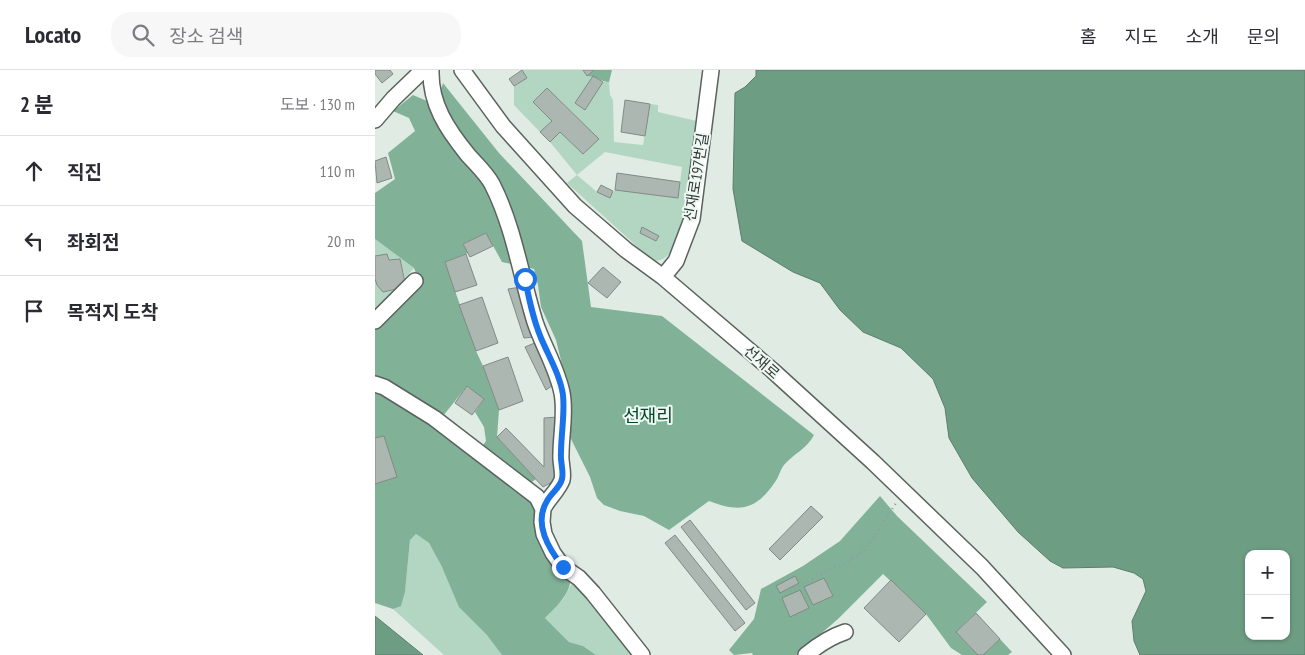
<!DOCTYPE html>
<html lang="ko">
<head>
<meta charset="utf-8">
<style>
  body { margin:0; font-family:"PT Sans Narrow","Noto Sans KR",sans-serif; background:#f7f7f7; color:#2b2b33 }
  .controls { position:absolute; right:15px; bottom:15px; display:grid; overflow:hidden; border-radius:10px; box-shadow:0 1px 4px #0004 }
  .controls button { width:45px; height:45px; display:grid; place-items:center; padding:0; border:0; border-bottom:1px solid #e1e1e2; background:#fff; color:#2b2b33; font:25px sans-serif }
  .stop { position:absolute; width:15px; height:15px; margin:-11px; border:4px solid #1a73e8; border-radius:50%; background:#fff }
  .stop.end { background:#1a73e8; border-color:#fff; box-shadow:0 1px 5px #0008 }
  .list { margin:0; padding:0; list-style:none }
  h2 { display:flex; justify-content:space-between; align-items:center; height:65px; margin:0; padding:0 20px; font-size:21px }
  h2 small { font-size:16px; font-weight:400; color:#7c7c81 }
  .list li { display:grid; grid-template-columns:32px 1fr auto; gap:15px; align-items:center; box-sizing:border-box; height:70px; padding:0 20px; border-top:1px solid #e1e1e2 }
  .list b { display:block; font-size:19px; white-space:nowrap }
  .list em { font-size:16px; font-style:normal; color:#7c7c81 }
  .icon { flex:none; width:28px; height:28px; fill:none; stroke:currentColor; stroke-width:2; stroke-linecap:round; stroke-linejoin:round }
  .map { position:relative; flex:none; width:930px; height:585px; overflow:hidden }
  header { display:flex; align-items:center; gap:30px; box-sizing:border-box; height:70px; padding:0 25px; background:#fff; border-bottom:1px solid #e1e1e2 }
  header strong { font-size:24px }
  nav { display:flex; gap:28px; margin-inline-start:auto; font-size:18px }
  .search { width:350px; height:45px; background:#f7f7f7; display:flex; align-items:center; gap:12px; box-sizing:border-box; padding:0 18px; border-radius:20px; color:#7c7c81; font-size:19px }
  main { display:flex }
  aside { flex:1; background:#fff }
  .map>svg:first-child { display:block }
  .green { fill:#b2d6c1; fill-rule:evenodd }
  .forest { fill:#81b297 }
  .water { fill:#6d9d83; stroke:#5c7f6c; fill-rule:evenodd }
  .building { fill:#adb7b1; stroke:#818a85 }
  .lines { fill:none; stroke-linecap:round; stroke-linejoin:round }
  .minor-casing { stroke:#5a635e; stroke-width:18 }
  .path { stroke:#949c97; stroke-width:2.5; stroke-dasharray:1 4; stroke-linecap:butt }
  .minor { stroke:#fff; stroke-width:15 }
  .route { stroke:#1a73e8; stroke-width:6 }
  .labels { text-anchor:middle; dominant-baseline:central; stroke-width:4; stroke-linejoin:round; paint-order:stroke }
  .street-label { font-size:15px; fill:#343836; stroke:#eef8f2 }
  .quarter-label { font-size:18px; fill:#00462b; stroke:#eef8f2 }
</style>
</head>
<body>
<header>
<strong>Locato</strong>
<div class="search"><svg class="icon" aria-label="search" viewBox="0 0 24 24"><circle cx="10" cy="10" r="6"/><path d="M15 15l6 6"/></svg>장소 검색</div>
<nav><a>홈</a><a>지도</a><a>소개</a><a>문의</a></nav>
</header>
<main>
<aside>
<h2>2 분<small>도보 · 130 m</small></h2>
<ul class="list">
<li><svg class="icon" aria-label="ahead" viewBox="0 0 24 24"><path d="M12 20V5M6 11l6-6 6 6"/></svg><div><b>직진</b></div><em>110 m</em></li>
<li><svg class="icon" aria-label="left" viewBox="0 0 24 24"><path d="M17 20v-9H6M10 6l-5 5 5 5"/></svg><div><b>좌회전</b></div><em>20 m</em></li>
<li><svg class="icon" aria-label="arrive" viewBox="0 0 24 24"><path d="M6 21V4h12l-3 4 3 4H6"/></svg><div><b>목적지 도착</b></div></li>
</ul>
</aside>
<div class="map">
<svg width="930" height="585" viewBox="0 0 930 585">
  <rect width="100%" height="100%" fill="#e0ebe4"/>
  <path class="green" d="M147 0H208L212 6H218L200 33 210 40 228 12H234L235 25 238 30 239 72 268 75 275 34 283 35V42L326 52C321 83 313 167 292 186 288 190 283 191 278 191L192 113 202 105 175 72 185 62 208 84 223 68 172 18 158 32 177 51 165 62 139 35V16L152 8ZM230 82 307 97 303 128 240 120 235 127 222 122 202 105Z
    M0 169 39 198 30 208 25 189 14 190 12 184 0 186Z
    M0 209 2 215 8 222 19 220 0 239Z
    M41 464 54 473 67 497 111 564 127 585H69L18 539 26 535 30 522 35 470Z
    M197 513 222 537 260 585H221L208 576 194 572 170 548 189 528Z"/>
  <path class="forest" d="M219 0H237L234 12C226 12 221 6 212 6Z
    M68 13 124 83 207 171 216 237 287 246 439 365C432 379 418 384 409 395 405 400 404 407 400 412 381 440 365 443 334 431L294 460 269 446 245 441 229 435 222 428 215 407 194 365 192 315 181 270 166 237 163 215 159 199 127 192 111 163 88 174 93 183 70 192 101 281 108 296 124 340 122 367 161 409 153 415 106 378 111 371 109 357 100 342 109 329 92 316 68 346 156 430 196 503C197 523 183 535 170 548L194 572 208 576 221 585H127L111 564 84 537 67 497 54 473 41 464 35 470 30 522 26 536 18 539 0 533V260L45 214 39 198 0 169V123L20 109 13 83 40 61 34 48 18 41 38 25 52 31 63 29Z
    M505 426 522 446 612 532 581 562 603 585H587L576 578 551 544 508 504 463 549 421 585H378L377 583 359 585 354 580 379 549 386 519 428 496 465 471Z
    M625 569 637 582 633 585H608Z"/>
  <path class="water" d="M381 0H930V585H765L759 571 757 551 771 521 768 509 759 503 738 497 688 498 675 491 643 462 597 408 574 368 570 338 558 309 526 278 488 262 465 240 445 213 418 202 367 171 358 119 360 23 370 17 381 6ZM874 484H911V566H874Z
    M0 546 48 585H0Z"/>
  <path class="building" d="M0 0H15L18 4 7 13 0 4Z
    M147 0 152 8 139 16 134 9Z
    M208 0H219L212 6Z
    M218 6 228 12 210 40 200 33Z
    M172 18 224 69 208 84 185 62 175 72 165 62 177 51 158 32Z
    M250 30 275 34 270 66 246 62Z
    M11 87 17 108 2 113 0 91Z
    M242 103 305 112 303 128 240 120Z
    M226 115 238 121 235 128 222 122Z
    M267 157 284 166 281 171 265 163Z
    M111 163 118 176 95 187 88 174Z
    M12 184 14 190 25 189 31 217 8 222 2 215 0 209V186Z
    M91 184 102 215 80 222 70 192Z
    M228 197 246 212 232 228 213 213Z
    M146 217 159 267 149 268 133 219Z
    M107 227 123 273 101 281 84 235Z
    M162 272 181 313 171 320 150 277Z
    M133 287 148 331 124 340 108 296Z
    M92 316 109 329 97 345 80 333Z
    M183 347 181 410 168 417 122 367 131 358 169 397V348Z
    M9 366 22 407 0 414V368Z
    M436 436 448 447 405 490 394 479Z
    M315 450 380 533 371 540 306 457Z
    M300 465 370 553 360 561 290 473Z
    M420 506 424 513 405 523 401 516Z
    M449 508 458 526 438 535 429 517Z
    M516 510 551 544 524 572 489 538Z
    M425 520 434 538 415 547 407 528Z
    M601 543 625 569 608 585H603L581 562Z"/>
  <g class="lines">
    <g class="minor-casing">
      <path id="minor" d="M56 0C55 34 72 59 93 85 101 94 111 103 117 114 139 157 146 207 160 252 168 276 182 298 187 323 191 343 186 364 186 384 185 392 189 402 187 410 183 421 173 428 168 439
        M87 0 128 56 200 136 251 180 288 207 397 300 498 392 607 497 688 585
        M0 50 18 29 48 0
        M288 207 301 191 317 149 336 0
        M0 251 40 211
        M0 314 9 317 59 348 162 427 168 439 167 452 169 464 178 483 188 497 204 508 218 523 267 585
        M431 585C443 575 455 567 470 562"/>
    </g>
    <path class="path" d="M415 521 451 501 469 495 483 485 495 473 521 433"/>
    <use href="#minor" class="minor"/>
  </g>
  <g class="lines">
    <path class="route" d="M150 209C154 229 158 249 166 268 174 287 185 305 188 325 190 344 186 364 186 383 185 391 189 401 187 409 185 418 176 423 172 431 158 454 174 479 188 497"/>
  </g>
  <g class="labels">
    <g class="street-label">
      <text transform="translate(321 107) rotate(-81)">선재로197번길</text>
      <text transform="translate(387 292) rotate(41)">선재로</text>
    </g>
    <g class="quarter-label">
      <text x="273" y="345">선재리</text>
    </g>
  </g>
</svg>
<div class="controls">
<button>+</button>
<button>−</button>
</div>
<div class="stop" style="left:150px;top:209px"></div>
<div class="stop end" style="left:188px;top:497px"></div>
</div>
</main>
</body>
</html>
